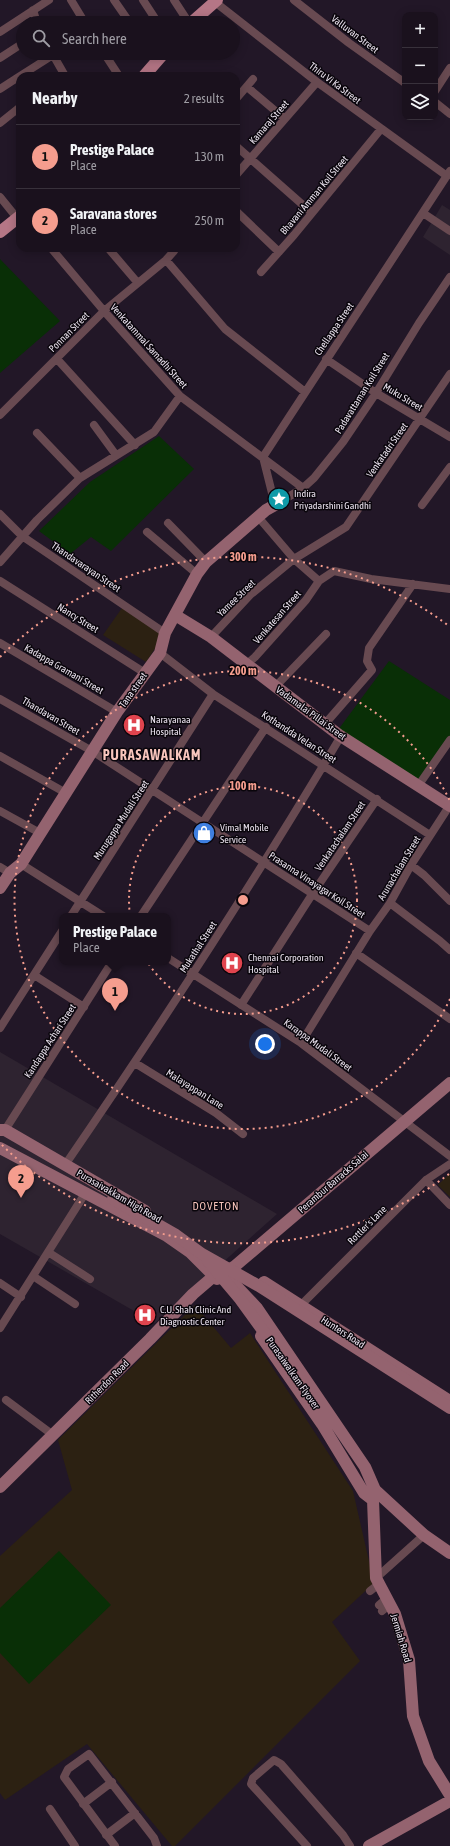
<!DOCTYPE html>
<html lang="en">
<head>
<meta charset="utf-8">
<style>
  body { margin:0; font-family:"Asap Condensed",sans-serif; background:#271f2a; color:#f1f3f6 }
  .controls { position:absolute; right:12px; top:12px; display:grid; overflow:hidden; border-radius:8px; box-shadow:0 2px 10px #0003 }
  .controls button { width:36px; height:36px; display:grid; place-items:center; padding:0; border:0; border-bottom:1px solid #38313b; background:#1a111d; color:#f1f3f6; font:20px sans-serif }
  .you { position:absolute; left:265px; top:1044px; width:14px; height:14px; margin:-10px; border:3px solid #fff; border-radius:50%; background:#1a73e8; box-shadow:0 0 0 6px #1a73e833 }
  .badge { display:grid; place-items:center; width:26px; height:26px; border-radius:50%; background:#f59d8e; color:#111; font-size:13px; font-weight:700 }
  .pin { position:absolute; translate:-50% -33px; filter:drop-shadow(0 1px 2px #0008) }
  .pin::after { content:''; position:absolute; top:21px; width:14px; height:12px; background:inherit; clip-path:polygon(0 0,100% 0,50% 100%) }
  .popup { position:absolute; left:59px; top:913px; width:112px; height:52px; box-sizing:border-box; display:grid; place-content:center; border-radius:8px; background:#1a111d; filter:drop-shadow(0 1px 3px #0005); font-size:13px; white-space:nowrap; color:#9f9da4 }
  .popup b { font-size:15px; color:#f1f3f6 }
  .popup::after { content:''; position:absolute; left:50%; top:100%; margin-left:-8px; border:8px solid transparent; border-top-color:#1a111d }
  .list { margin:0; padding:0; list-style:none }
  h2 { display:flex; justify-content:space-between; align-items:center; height:52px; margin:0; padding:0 16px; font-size:17px }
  h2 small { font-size:13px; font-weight:400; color:#9f9da4 }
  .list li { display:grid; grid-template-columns:26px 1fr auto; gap:12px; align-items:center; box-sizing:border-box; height:64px; padding:0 16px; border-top:1px solid #38313b }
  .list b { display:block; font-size:15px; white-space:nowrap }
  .list p { margin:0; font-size:13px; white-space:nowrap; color:#9f9da4 }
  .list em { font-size:13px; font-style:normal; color:#9f9da4 }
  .icon { flex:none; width:22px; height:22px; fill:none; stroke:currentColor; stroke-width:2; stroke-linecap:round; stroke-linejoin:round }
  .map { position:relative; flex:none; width:450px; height:1846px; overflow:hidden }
  .search { position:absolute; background:#1a111d; box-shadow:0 2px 10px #0003; left:16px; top:16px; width:224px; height:44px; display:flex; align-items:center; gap:10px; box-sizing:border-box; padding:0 14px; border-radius:22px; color:#9f9da4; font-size:15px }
  .panel { position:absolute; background:#1a111d; box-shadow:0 2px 10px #0003; left:16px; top:72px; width:224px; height:180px; border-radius:12px }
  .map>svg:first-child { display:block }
  .commercial { fill:#2e2330 }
  .education { fill:#2c2112 }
  .green { fill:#092f06 }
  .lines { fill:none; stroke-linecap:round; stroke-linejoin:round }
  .street { stroke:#684a51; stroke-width:8 }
  .secondary { stroke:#94636f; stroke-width:12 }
  .primary { stroke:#b57686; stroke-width:12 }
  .secondary-bridge { stroke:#94636f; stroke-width:12 }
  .ring { fill:none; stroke:#f59d8e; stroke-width:2; stroke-dasharray:2 4 }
  .labels { text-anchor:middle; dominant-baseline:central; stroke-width:3; stroke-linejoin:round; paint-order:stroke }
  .street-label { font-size:10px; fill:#eae2ee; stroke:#09050b }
  .poi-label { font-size:10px; fill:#eae2ee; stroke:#09050b; text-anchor:start }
  .neighbourhood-label { font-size:11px; letter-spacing:1px; fill:#f8c5bc; stroke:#09050b }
  .district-label { font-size:14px; font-weight:bold; letter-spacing:1px; fill:#f8c5bc; stroke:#09050b }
  .centre { fill:#f59d8e; stroke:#09050b; stroke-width:2 }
  .ring-label { font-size:12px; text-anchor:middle; font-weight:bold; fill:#f59d8e; stroke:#09050b; stroke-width:3; stroke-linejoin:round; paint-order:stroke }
</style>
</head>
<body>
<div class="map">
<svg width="450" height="1846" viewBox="0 0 450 1846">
  <rect width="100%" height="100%" fill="#221727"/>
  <path class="commercial" d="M442 205 450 210V255L423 237Z
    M0 1052 277 1214 155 1323 0 1234Z"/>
  <path class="education" d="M122 608 164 635 146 662 103 635Z
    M450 1173V1197L438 1185Z
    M195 1305 231 1348 250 1333 353 1491 374 1583 332 1622 360 1661 175 1846H172L87 1744 5 1800 0 1793V1556L72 1490 58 1440Z"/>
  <path class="green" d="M0 259 60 321 0 373Z
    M159 436 194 469 111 551 91 537 70 554 39 531 90 482Z
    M389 661 450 700V736L417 784 338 730Z
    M59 1551 111 1605 29 1684 0 1653V1608Z"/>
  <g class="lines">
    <path class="street" d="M71 0 85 23
      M114 0 130 23
      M143 0 158 23
      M174 0 189 23
      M294 0 349 43 405 83
      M215 2 317 82 447 176
      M33 10 37 23
      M0 32 49 0
      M52 53 64 74 61 76
      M104 53 119 76
      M151 53 157 61
      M0 58 23 43
      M20 76 53 55
      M247 87 285 119
      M0 89 20 76
      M435 91 450 68
      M236 99 253 79
      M435 102 450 114
      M0 123 20 107
      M236 146 312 213
      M450 171 263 457 275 505 303 488 314 478 343 442 376 393 419 323 450 277
      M236 175 317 82
      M0 197 17 218
      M236 211 279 252
      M423 213 450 231
      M51 248 104 311 180 396 303 488
      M108 248 137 282
      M166 260 225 329 305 392
      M261 272 294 235 381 129
      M57 359 135 445
      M326 359 376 393 450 437
      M0 415 104 311 166 260 174 251
      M94 425 116 455
      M37 433 80 478
      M422 505 450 467
      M0 514 22 536 165 633
      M259 518 294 559 319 581 334 571 371 579 450 589
      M168 523 206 562
      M147 532 197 574
      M0 562 37 520 80 478 154 432 180 396
      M0 581 145 673
      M211 637 250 595 294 559 346 527 450 374
      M0 643 117 712
      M160 653 213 694 430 835
      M247 664 255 657 306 600 319 581
      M275 687 326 634
      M0 699 92 751 370 931
      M324 725 372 670 367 661 369 648 413 584
      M0 756 66 793
      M418 786 450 740
      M0 811 40 833
      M21 864 103 916
      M411 865 424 875 450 901
      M0 867 10 873
      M390 903 440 941 450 950
      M71 916 213 694
      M141 916 266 727
      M356 953 450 1019
      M168 958 301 1043 450 1156
      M34 975 84 1007
      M241 1005 313 893 377 799
      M0 1028 62 931
      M301 1043 370 931 390 903 411 865 450 805
      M135 1063 216 1113 243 1134
      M5 1130 112 962
      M65 1165C161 1025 254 882 341 736
      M426 1180 450 1205
      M48 1252 90 1279
      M33 1276 75 1304
      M0 1283 21 1297
      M301 1305 426 1180 450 1164
      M0 1328 86 1192
      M6 1400 53 1435
      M376 1578 424 1535
      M370 1591 379 1584
      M379 1605 387 1598
      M382 1611 390 1604
      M83 1804 112 1782
      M50 1809 75 1846
      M106 1835 135 1813
      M115 1846 64 1777 68 1769 89 1754 154 1838 157 1846
      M307 1846 251 1784 253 1778 274 1760 281 1764 343 1835 350 1846"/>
    <path class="secondary" d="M175 615 211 637 339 735 450 806
      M0 888 10 873 21 864 117 712 160 653 165 633 197 574 206 562 266 510 275 505
      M0 1130H5L145 1211
      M0 1148 167 1236 190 1252 217 1279
      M225 1274 257 1308 365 1467 375 1490 373 1500 376 1578 395 1614 409 1660 413 1716 429 1761 450 1795
      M264 1282 450 1401
      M261 1336 322 1424 364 1493 373 1500
      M0 1487 150 1339 193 1294 214 1276 224 1273 235 1266 450 1083
      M375 1490 424 1535 450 1553
      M369 1846 450 1801"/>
    <path class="primary" d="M191 23 217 0
      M144 76 164 53
      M0 232 20 216"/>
    <path class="secondary-bridge" d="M113 1199 176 1235 202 1254 259 1286 450 1408
      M208 1261 240 1299 272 1343"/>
  </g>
  <g class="ring">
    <circle cx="243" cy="900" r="114"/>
    <path d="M450 999A229 229 0 1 1 450 801"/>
    <path d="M449 1174A343 343 0 0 1 0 1143M0 657A343 343 0 0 1 449 626"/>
  </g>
  <defs>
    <g id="sight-disc" transform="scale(1.15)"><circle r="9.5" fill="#0f9aa8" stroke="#09050b"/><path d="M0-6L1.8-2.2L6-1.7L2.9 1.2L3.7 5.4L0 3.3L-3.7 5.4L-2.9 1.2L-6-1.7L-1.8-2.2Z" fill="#fff"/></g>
    <g id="hospital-disc" transform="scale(1.15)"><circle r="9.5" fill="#e0444e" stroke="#09050b"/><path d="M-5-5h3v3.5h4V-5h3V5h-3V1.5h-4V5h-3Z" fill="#fff"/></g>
    <g id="shop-disc" transform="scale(1.15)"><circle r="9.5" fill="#3f7fe0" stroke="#09050b"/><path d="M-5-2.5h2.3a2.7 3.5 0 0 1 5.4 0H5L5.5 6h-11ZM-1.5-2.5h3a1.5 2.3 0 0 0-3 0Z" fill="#fff"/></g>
  </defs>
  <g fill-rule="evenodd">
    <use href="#sight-disc" x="279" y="499"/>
    <use href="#hospital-disc" x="134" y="725"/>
    <use href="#shop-disc" x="204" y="833"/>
    <use href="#hospital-disc" x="232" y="963"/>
    <use href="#hospital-disc" x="145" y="1315"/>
  </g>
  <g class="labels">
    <g class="street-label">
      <text transform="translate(355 34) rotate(37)">Valluvan Street</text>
      <text transform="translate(335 83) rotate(37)">Thiru Vi Ka Street</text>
      <text transform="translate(269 122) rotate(-49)">Kamaraj Street</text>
      <text transform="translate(314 195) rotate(-50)">Bhavani Amman Koil Street</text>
      <text transform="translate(334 329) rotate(-56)">Chellappa Street</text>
      <text transform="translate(69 332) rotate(-45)">Ponnan Street</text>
      <text transform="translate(149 346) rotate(48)">Venkatammal Samadhi Street</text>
      <text transform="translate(362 393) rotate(-58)">Padavattaman Koil Street</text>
      <text transform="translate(403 397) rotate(31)">Muku Street</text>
      <text transform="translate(387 450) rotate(-55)">Venkatadri Street</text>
      <text transform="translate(86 567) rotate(34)">Thandavarayan Street</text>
      <text transform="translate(236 598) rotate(-44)">Yamee Street</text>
      <text transform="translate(277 617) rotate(-49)">Venkatesan Street</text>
      <text transform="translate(78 618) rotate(32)">Nancy Street</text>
      <text transform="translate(64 669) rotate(30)">Kadappa Gramani Street</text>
      <text transform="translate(133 690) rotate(-55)">Tana street</text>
      <text transform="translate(311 713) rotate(36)">Vadamalai Pillai Street</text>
      <text transform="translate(51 716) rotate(30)">Thandavan Street</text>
      <text transform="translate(299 737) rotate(33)">Kothandda Velan Street</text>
      <text transform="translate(121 820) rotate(-57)">Murugappa Mudali Street</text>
      <text transform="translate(340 836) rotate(-56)">Venkatachalam Street</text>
      <text transform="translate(399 868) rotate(-59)">Arunachalam Street</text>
      <text transform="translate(317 885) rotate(33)">Prasanna Vinayagar Koil Street</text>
      <text transform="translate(198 947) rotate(-57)">Mukathal Street</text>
      <text transform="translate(50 1041) rotate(-57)">Kandappa Achari Street</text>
      <text transform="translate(318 1045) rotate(36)">Karappa Mudali Street</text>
      <text transform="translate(195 1089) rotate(32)">Malayappan Lane</text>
      <text transform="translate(333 1182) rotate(-41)">Perambur Barracks Salai</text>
      <text transform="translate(119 1196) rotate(30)">Purasaivakkam High Road</text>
      <text transform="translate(367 1225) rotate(-45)">Rottler's Lane</text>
      <text transform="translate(343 1332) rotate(33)">Hunters Road</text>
      <text transform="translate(293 1373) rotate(55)">Purasaiwalkam Flyover</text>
      <text transform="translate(107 1382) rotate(-45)">Ritherdon Road</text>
      <text transform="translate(401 1638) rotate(73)">Jermiah Road</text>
    </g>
    <g class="poi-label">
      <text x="294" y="493">Indira<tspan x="294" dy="12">Priyadarshini Gandhi</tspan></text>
      <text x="150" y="719">Narayanaa<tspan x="150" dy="12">Hospital</tspan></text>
      <text x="220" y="827">Vimal Mobile<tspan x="220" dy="12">Service</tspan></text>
      <text x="248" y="957">Chennai Corporation<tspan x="248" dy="12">Hospital</tspan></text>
      <text x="160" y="1309">C.U. Shah Clinic And<tspan x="160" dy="12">Diagnostic Center</tspan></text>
    </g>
    <g class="neighbourhood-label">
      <text x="216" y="1206">DOVETON</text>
    </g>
    <g class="district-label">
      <text x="152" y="755">PURASAWALKAM</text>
    </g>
  </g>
  <circle cx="243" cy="900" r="6" class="centre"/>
  <g class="ring-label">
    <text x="243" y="561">300 m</text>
    <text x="243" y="675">200 m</text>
    <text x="243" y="790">100 m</text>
  </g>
</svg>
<div class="controls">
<button>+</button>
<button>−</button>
<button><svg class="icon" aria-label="layers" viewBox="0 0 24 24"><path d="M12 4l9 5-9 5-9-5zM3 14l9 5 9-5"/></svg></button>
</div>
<div class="you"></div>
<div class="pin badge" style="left:115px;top:1011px">1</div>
<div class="popup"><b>Prestige Palace</b>Place</div>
<div class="pin badge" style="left:21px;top:1198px">2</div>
<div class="search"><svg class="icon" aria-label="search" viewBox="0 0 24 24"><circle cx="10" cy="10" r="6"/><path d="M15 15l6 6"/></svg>Search here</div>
<section class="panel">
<h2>Nearby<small>2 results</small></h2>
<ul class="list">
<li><span class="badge">1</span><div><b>Prestige Palace</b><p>Place</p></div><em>130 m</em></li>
<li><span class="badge">2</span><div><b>Saravana stores</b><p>Place</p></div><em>250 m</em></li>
</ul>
</section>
</div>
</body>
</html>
